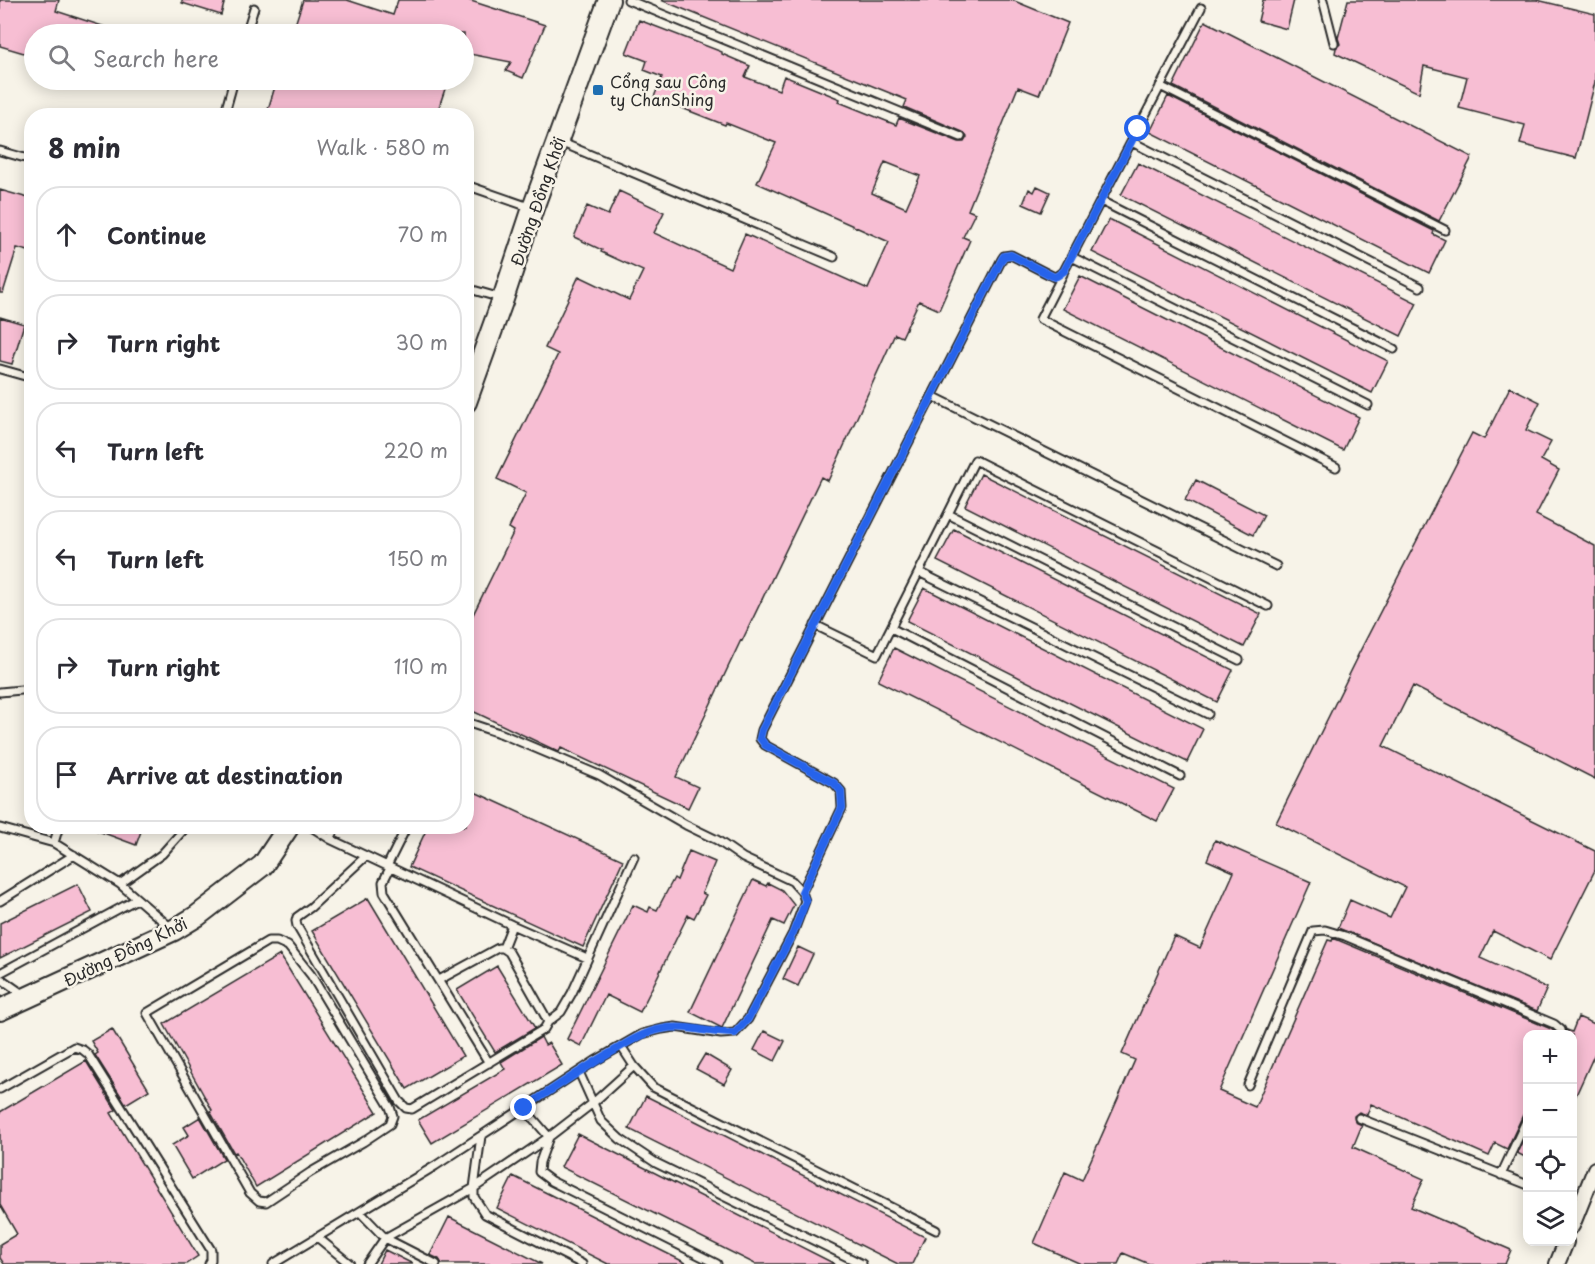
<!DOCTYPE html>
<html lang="en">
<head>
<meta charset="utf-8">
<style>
  body { margin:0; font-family:"Playpen Sans",sans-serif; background:#f7f7f7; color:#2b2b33 }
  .controls { position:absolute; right:18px; bottom:18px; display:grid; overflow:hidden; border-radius:12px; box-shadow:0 3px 15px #0003 }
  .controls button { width:54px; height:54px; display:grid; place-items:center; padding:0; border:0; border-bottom:2px solid #e1e1e2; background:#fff; color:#2b2b33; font:30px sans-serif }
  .stop { position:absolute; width:18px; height:18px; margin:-14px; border:4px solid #2563eb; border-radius:50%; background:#fff }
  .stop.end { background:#2563eb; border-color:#fff; box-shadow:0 2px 6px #0008 }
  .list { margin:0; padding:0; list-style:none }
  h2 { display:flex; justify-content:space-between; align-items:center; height:78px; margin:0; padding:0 24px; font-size:26px }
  h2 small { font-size:20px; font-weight:400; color:#7c7c81 }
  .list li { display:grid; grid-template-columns:39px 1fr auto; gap:18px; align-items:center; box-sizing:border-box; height:96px; margin:0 12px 12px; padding:0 12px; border:2px solid #e1e1e2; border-radius:24px }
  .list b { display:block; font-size:22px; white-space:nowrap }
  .list em { font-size:20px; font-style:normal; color:#7c7c81 }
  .icon { flex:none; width:33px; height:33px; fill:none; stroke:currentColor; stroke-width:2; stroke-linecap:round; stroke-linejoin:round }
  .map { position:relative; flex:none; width:1595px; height:1264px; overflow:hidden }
  .search { position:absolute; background:#fff; box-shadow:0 3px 15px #0003; left:24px; top:24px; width:450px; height:66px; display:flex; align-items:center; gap:15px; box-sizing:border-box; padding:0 21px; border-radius:33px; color:#7c7c81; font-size:22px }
  .panel { position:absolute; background:#fff; box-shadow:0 3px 15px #0003; left:24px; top:108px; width:450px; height:726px; border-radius:24px }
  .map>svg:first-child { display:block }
  .building { fill:#f7bed3; stroke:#2b2b2b; stroke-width:1.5; fill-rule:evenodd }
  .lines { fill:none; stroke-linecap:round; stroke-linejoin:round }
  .service-casing { stroke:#2b2b2b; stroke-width:11 }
  .minor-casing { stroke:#2b2b2b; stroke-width:18 }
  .secondary-casing { stroke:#2b2b2b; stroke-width:24 }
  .service { stroke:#f7f3e8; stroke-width:7 }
  .minor { stroke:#f7f3e8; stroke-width:14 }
  .secondary { stroke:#f7f3e8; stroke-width:20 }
  .route { stroke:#2563eb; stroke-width:8 }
  .poi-dot { fill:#1f6fb2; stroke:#f7f3e8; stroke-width:2 }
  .labels { text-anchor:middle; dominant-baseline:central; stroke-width:5; stroke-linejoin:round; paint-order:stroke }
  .poi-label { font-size:16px; fill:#2b2b2b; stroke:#f7f3e8; text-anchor:start }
  .street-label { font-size:16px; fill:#2b2b2b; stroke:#f7f3e8 }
</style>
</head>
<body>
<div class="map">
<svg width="1595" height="1264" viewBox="0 0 1595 1264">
  <rect width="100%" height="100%" fill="#f7f3e8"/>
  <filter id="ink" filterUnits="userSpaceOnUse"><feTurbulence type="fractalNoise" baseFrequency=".0167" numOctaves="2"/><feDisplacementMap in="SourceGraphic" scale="12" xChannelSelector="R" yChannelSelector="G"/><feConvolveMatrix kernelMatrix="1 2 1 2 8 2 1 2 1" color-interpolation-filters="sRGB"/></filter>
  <g filter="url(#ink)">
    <path class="building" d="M0 0H59L56 11 121 32V34H34V56L0 46Z
      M182 0H225L221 15 182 3Z
      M303 0H347L393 15 398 0H468L545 25 523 78 506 71 511 62 464 53V34H292Z
      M661 0H1012L1068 23 1039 95 1018 87 968 210 975 213 963 237 970 240 939 310 919 301 902 337 895 334 828 481 821 477 742 641 741 640 676 777 698 787 688 808 561 748 559 752 466 708V629L514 531 509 528 526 493 497 479 558 354 545 348 579 276 629 300 643 271 601 252 602 250 574 237 587 206 608 215 619 191 664 212 654 233 730 268 745 234 868 289 889 242 757 183 776 143 726 123 725 125 654 97 662 77 644 70 647 61 626 53 639 20 722 52V54L750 66 745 77 779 90 784 76 840 99 839 102 896 125 899 118 959 142H964L967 137 963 132 904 107 907 100ZM885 162 920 176 906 208 872 193Z
      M1263 0H1294L1287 29 1258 21Z
      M1348 0H1537L1595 14V82L1576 158 1520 144 1525 125 1459 108 1467 77 1424 66 1419 93 1335 53 1336 48 1340 44 1338 38Z
      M1205 21 1472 157 1439 221 1173 86Z
      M277 80H448L436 116H266Z
      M1168 96 1434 231 1433 234 1445 240 1429 273 1150 132Z
      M1138 163 1417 303 1401 336 1121 195Z
      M1037 186 1050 192 1041 212 1023 204 1029 189 1034 192Z
      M0 190 32 199V252L17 248 3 293H0Z
      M1109 219 1388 361 1372 393 1092 252Z
      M1080 276 1359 417 1343 450 1063 309Z
      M0 317 24 324 12 364 0 361Z
      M1510 387 1540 402 1526 430 1551 442 1541 460 1559 470 1536 515 1595 546V779L1413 686 1383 746 1595 851V870L1550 960 1493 931 1480 958 1547 988 1537 1011 1338 928 1350 900 1390 918 1405 887 1276 823 1358 657H1357L1472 433 1484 439Z
      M981 474 1261 614 1244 647 965 506Z
      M1196 480 1264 515 1253 535 1185 500Z
      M954 529 1233 670 1217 702 937 561Z
      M924 588 1203 729 1187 762 907 621Z
      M894 648 1174 789 1157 821 878 681Z
      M466 788 623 860 583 947 409 867 428 826H466Z
      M90 826H143L136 845 90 828Z
      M1215 840 1311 882 1219 1091 1255 1107 1328 940 1332 941 1333 938 1551 1029 1556 1033V1035H1527V1111L1523 1115 1507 1149 1495 1143 1489 1156 1371 1104 1367 1115 1359 1112 1354 1116 1355 1122 1362 1125 1353 1147 1424 1179 1411 1207 1511 1250 1505 1264H1149L1123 1253 1118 1264H1081L1034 1243 1065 1172 1082 1180 1135 1060 1122 1054 1174 936 1200 948 1234 872 1207 860Z
      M689 851 715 862 702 893 706 895 694 918 688 915 640 1012 606 995 581 1046 567 1039 633 905 648 912 650 907 657 910 674 878 677 880Z
      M753 880 766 886 768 883 782 890 794 905 784 925 773 920 722 1028 690 1012Z
      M78 884 92 912 0 958V923Z
      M368 898 463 1056 407 1089 312 931Z
      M798 947 813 954 798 986 783 979Z
      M280 955 377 1112 256 1187 236 1152 234 1153 210 1111 212 1110 164 1024Z
      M497 966 535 1028 495 1052 457 990Z
      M1578 1017 1595 1024V1053L1572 1104V1035H1568L1567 1030 1572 1032Z
      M112 1029 149 1090 126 1104 95 1055 98 1053 91 1041Z
      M764 1031 785 1041 775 1061 754 1050Z
      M541 1037 545 1045 549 1043 562 1065 432 1143 418 1120 505 1069 501 1062Z
      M705 1054 732 1070 724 1084 696 1069Z
      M86 1061 116 1110 111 1113 198 1256 186 1264H4L0 1258V1244L17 1234 0 1205V1112Z
      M646 1096 925 1237 912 1264H898L629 1129Z
      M200 1117 224 1159 192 1179 172 1145 189 1135 184 1127Z
      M1527 1131V1158L1517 1153Z
      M578 1134 835 1264H755L561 1167Z
      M513 1176 688 1264H608L497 1208Z
      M449 1217 542 1264H442L439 1259 430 1255Z
      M385 1250 413 1264H378Z"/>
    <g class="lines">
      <g class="service-casing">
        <path id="service" d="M628 0 961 137
          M1323 0 1334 43
          M246 34 254 8
          M1160 86 1445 230
          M224 116 234 80
          M560 142 834 257
          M1132 142 1420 287
          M0 151 32 160
          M466 185 532 208
          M1101 201 1394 349
          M1072 257 1368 405
          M1063 274 1040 319 1336 467
          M466 288 501 298
          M0 369 32 378
          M932 396 1276 566
          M948 514 975 460 1268 606
          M919 572 1208 714
          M815 625 877 655 948 514 1239 660
          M891 628 1180 776
          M0 692 32 689
          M310 826 330 839 512 925 587 958
          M0 828 54 843 120 884 171 928
          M330 839 337 826
          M54 843 59 826
          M366 856 311 907 297 917 296 921 297 926 399 1101 406 1108 412 1109 544 1029 548 1022 544 1014 509 952 503 948H498L439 980
          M387 866 404 832 405 826
          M390 868 383 882 384 892 489 1063
          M120 884 162 854 187 826
          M802 892 842 808 841 791 834 783 765 745 760 739 762 730 1002 259 1004 256 1011 255 1054 277 1057 276 1064 271 1201 8
          M0 901 74 855
          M268 941H277L288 946 311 975 390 1107 393 1116 390 1124 363 1142 311 1172 266 1202 259 1201 250 1193 147 1013Z
          M503 948 512 925
          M0 973 137 899
          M0 978 24 995
          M548 1022 561 1012 572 993 634 857
          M621 1046 634 1066 653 1087 936 1230
          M579 1072 601 1121 620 1139 656 1163 862 1264
          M1248 1085 1313 931 1325 930 1345 936 1554 1024 1561 1030 1562 1034
          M0 1089 74 1047 83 1050 88 1054 211 1250V1260L209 1264
          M524 1108 549 1137 540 1162 539 1172 551 1181 717 1264
          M1359 1118 1528 1185
          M481 1136 474 1188V1197L485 1214 582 1264
          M1501 1175 1528 1117
          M360 1212 385 1238 436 1264
          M317 1237 350 1264
          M273 1264 435 1166 595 1061 642 1034 662 1029 675 1027 721 1034 735 1033 748 1019 793 933 805 901 802 892 792 881 743 858 717 840 686 825 599 775 502 734 466 722
          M367 1264 385 1238 474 1188 549 1137 593 1103 634 1066"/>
      </g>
      <g class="minor-casing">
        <path id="minor" d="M1572 1226 1595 1169
          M1557 1264 1566 1242"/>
      </g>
      <g class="secondary-casing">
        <path id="secondary" d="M466 402 503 299 533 208 609 0
          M0 1010 174 930 197 916 263 865 289 826"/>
      </g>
      <use href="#service" class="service"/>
      <use href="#minor" class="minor"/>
      <use href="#secondary" class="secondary"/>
    </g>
  </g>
  <g class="lines" filter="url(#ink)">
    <path class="route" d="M524 1108C554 1088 585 1067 617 1049 631 1040 645 1032 662 1029 686 1024 711 1034 735 1033L748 1019 793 933 806 901 802 892 842 808 841 791 834 783 765 745 760 738 762 730 1002 259 1004 256 1011 255 1054 277 1057 276 1064 271 1138 129"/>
  </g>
  <rect class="poi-dot" x="592" y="84" width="12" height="12" rx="3"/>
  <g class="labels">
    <g class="poi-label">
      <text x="610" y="81">Cổng sau Công<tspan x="610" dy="18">ty ChanShing</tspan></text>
    </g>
    <g class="street-label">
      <text transform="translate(537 201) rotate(-71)">Đường Đồng Khởi</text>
      <text transform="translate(125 951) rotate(-26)">Đường Đồng Khởi</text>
    </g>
  </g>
</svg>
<div class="controls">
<button>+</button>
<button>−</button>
<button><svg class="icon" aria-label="locate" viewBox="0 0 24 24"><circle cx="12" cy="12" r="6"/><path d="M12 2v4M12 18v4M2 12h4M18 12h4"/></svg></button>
<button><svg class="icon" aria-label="layers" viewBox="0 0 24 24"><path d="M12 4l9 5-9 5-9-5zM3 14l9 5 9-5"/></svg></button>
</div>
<div class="stop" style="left:1138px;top:129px"></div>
<div class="stop end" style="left:524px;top:1108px"></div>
<div class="search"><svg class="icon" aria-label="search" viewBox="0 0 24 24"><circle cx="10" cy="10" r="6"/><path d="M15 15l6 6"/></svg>Search here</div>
<section class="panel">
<h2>8 min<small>Walk · 580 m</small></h2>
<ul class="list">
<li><svg class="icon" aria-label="ahead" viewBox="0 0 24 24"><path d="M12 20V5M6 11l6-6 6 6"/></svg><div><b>Continue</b></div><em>70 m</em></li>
<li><svg class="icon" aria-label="right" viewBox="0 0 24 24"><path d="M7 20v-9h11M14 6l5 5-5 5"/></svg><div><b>Turn right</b></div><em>30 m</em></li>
<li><svg class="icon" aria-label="left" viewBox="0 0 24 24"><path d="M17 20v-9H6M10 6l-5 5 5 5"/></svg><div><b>Turn left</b></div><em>220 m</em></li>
<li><svg class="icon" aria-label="left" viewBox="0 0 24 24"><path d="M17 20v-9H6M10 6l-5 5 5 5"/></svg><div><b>Turn left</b></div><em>150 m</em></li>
<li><svg class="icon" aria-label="right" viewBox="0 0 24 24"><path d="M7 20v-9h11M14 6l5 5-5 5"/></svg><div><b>Turn right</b></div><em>110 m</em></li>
<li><svg class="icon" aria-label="arrive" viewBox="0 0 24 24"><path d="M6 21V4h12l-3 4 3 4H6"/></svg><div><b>Arrive at destination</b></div></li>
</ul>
</section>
</div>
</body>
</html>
